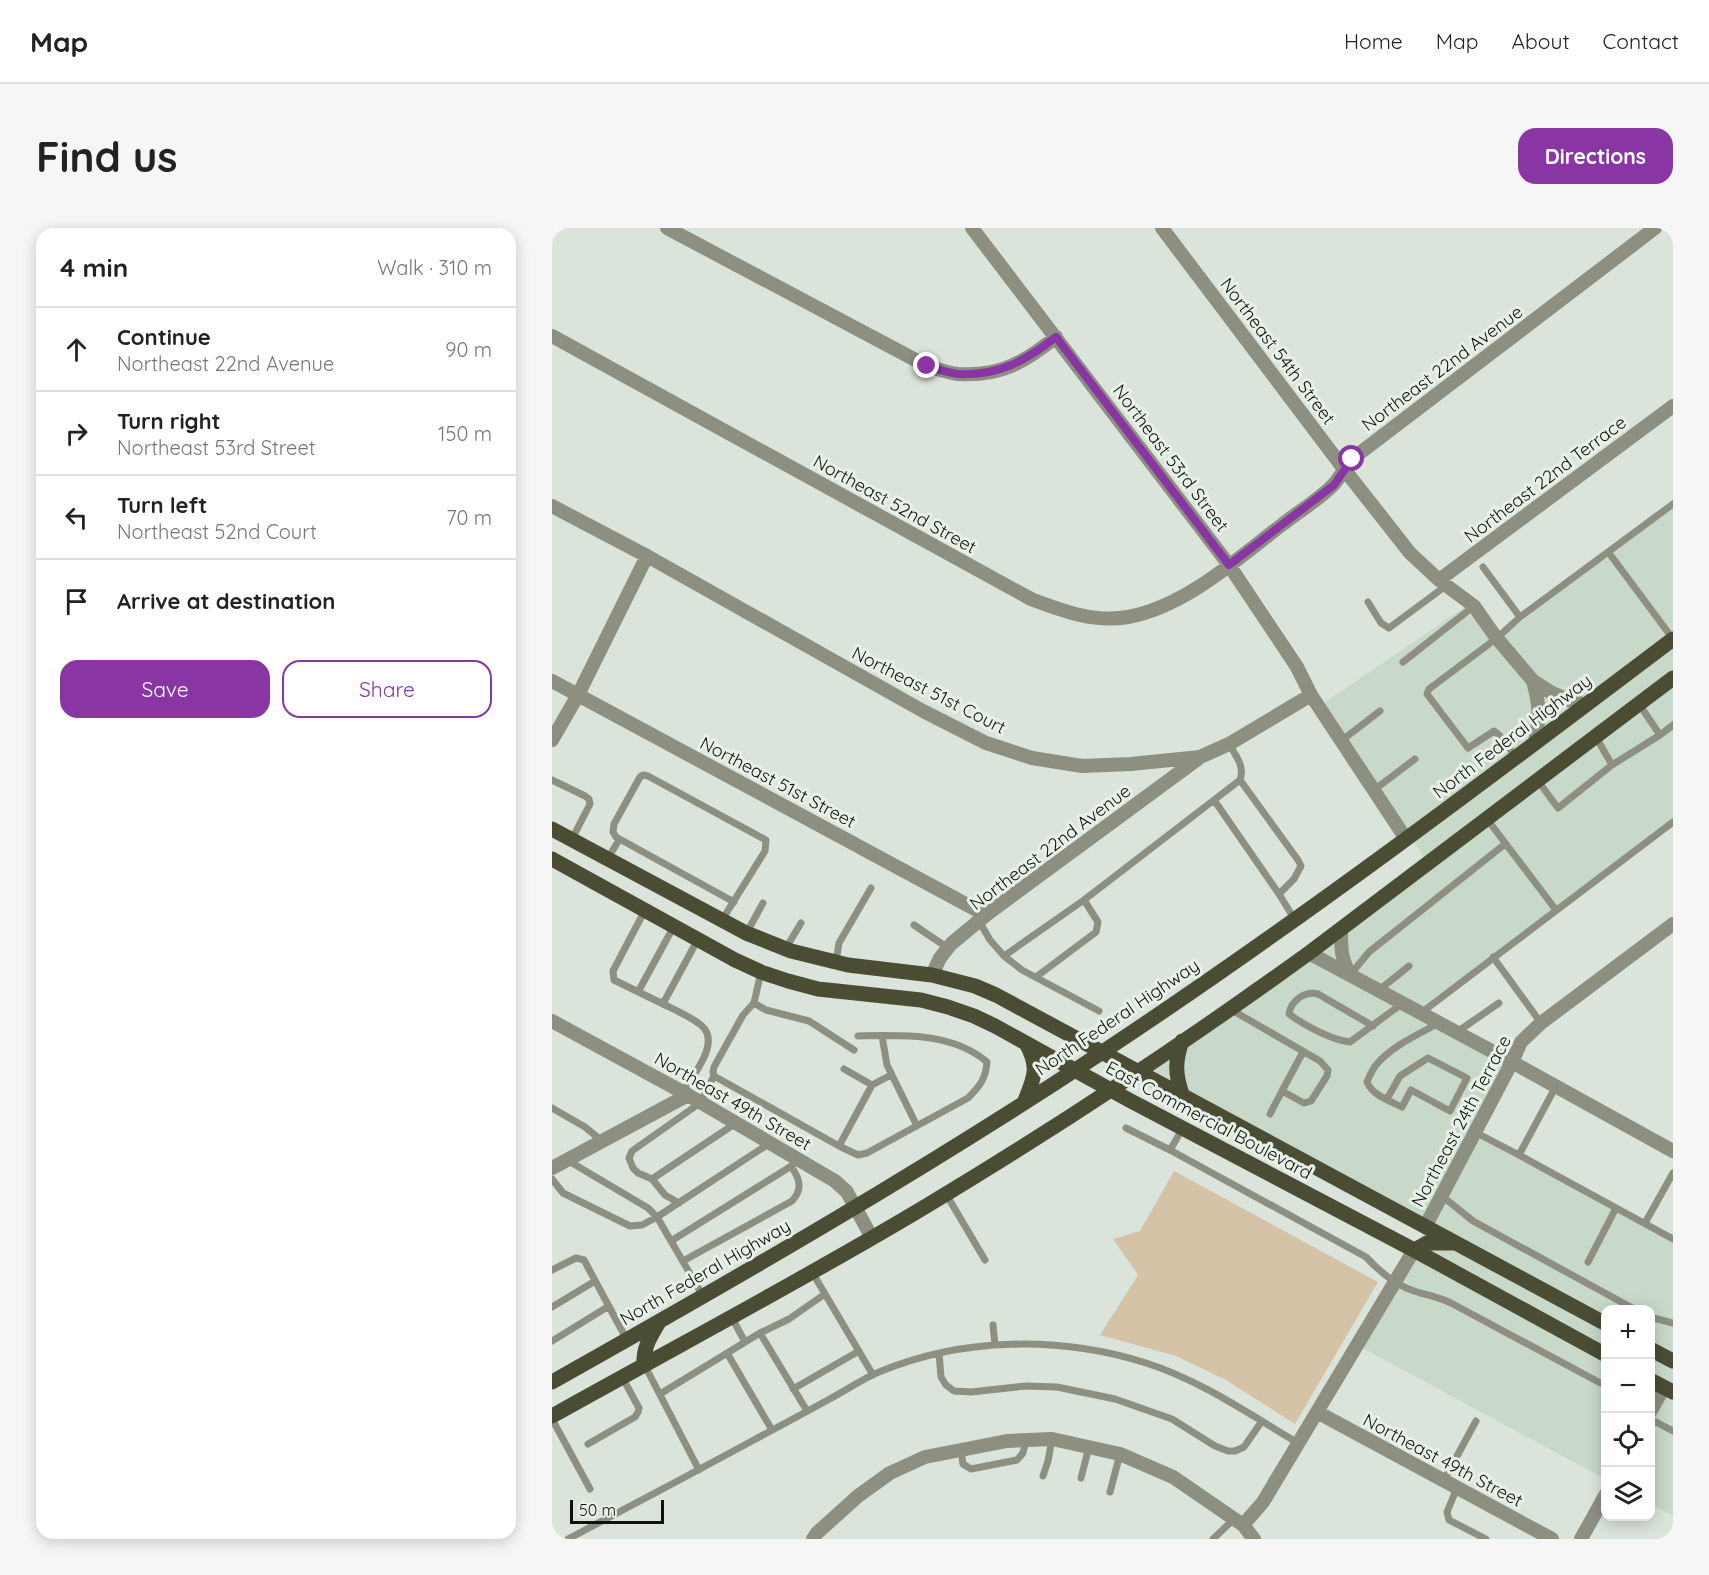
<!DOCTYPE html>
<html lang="en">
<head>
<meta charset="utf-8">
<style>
  body { margin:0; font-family:Quicksand,sans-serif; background:#f6f6f6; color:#222 }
  .controls { position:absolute; right:18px; bottom:18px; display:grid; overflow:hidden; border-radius:12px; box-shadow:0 3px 15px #0003 }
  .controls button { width:54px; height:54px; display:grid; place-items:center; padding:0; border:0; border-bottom:2px solid #e0e0e0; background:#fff; color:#222; font:30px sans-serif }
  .scale { position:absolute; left:18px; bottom:15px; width:94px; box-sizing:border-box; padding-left:6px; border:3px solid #0f120f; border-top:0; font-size:16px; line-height:21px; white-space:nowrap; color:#0f120f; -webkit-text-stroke:4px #e7f1e8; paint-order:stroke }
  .stop { position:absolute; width:18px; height:18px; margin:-14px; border:4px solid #8935a4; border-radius:50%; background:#fff }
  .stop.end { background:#8935a4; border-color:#fff; box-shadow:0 2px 6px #0008 }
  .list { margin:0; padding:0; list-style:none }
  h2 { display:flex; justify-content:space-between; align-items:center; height:78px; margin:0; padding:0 24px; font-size:26px }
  h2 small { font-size:20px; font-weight:400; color:#767676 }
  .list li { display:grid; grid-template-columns:39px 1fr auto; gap:18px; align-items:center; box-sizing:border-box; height:84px; padding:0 24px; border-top:2px solid #e0e0e0 }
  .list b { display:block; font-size:22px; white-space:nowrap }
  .list p { margin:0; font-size:20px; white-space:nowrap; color:#767676 }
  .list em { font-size:20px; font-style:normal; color:#767676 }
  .actions { display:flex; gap:12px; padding:18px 24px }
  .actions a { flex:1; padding:14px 0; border:2px solid #8935a4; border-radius:18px; text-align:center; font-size:21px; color:#8935a4 }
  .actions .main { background:#8935a4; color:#fff }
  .icon { flex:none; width:33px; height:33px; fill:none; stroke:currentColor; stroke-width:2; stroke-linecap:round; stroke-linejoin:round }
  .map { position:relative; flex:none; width:1121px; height:1311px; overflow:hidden; border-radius:18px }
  header { display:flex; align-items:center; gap:36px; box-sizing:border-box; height:84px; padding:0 30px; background:#fff; border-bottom:2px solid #e0e0e0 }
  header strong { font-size:28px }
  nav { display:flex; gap:33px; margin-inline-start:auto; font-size:21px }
  .intro { display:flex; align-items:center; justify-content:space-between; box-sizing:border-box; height:144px; padding:0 36px }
  h1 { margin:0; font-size:42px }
  .button { padding:15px 27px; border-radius:18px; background:#8935a4; color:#fff; font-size:21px; font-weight:700 }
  main { display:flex; gap:36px; padding:0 36px }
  aside { flex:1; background:#fff; border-radius:18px; box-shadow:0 3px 15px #0003 }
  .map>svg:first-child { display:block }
  .built { fill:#c8d8c9 }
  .green { fill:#d5c3a8 }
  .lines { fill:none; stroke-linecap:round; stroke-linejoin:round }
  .lane { stroke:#8d8f81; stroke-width:7 }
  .street { stroke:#8d8f81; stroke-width:14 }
  .primary { stroke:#4a4d34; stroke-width:15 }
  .route { stroke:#8935a4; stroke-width:8 }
  .labels { text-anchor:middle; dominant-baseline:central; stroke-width:6; stroke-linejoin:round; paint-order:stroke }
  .street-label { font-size:18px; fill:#0f120f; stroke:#e7f1e8 }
</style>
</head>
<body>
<header>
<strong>Map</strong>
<nav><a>Home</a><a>Map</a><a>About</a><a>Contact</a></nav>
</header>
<div class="intro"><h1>Find us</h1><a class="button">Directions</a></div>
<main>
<aside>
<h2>4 min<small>Walk · 310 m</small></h2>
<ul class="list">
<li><svg class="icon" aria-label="ahead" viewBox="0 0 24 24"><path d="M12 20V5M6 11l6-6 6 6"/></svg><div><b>Continue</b><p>Northeast 22nd Avenue</p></div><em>90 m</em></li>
<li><svg class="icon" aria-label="right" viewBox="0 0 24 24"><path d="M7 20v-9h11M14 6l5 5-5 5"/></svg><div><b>Turn right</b><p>Northeast 53rd Street</p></div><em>150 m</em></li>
<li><svg class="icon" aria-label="left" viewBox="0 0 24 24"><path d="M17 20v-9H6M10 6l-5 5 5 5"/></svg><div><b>Turn left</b><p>Northeast 52nd Court</p></div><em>70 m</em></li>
<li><svg class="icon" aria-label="arrive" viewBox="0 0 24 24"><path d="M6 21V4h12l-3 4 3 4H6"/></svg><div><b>Arrive at destination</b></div></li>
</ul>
<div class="actions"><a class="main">Save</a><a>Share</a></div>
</aside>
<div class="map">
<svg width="1121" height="1311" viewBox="0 0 1121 1311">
  <rect width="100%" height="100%" fill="#dae4da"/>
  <path class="built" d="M1121 276V594L869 785 962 836 926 903 1121 1011V1288L1099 1276 1098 1082H1054L1053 1251 805 1117 874 1000 584 843 876 635 772 475 916 377 943 414Z"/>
  <path class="green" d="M622 943 826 1054 743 1196 674 1152 624 1128 548 1107 586 1047 561 1011 588 1003Z"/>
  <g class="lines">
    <path class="lane" d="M1057 325 1121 411
      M931 339 968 389
      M816 374 829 395 837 400 895 357
      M851 434 922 378
      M1087 476 1108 507 1121 497
      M1044 509 1060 537
      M789 513 828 483
      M964 529 948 508 942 503 916 520 875 466 877 461 945 410 968 389 1121 276
      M0 552 33 568 37 571 38 576 20 611
      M986 553 1006 580 1060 537 1108 507
      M822 562 863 531
      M662 572 727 666 742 651 749 638 746 632 688 552
      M935 591 1004 682
      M56 630 67 612
      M727 666 743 692
      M532 672 688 552C693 538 684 528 677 516
      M93 682 61 743 62 752 109 775 113 772 146 711
      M170 692 213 623 214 612 96 548 91 547 88 549 62 596 61 604 64 609 182 674
      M427 693 438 712 452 728 470 742 547 783
      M362 697 396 720
      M195 704 211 675
      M234 720 249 695
      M452 728 532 672 546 694 544 704 484 749
      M941 729 989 795
      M284 734 287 715 319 660
      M798 747 817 724 953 616
      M827 762 857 738
      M86 764 122 698
      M109 775C121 781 140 789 150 798 169 815 140 849 130 865
      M202 775 214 782 257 793 302 822
      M678 781 768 833 776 842 775 848 759 873 752 875 730 863 718 886
      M869 785 1121 594
      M821 798 766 766C753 763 739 772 737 786 752 797 779 812 798 814L851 775
      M905 804 947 775
      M330 808 335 837 365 898
      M162 848 161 844 162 839 191 787 202 775 209 744
      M320 857 339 847
      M730 863 751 824
      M835 871 848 848 876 830 915 850 898 883 859 862 850 879C838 873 820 867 815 854 817 849 820 842 824 837 840 818 865 807 887 795
      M0 880 33 899 50 913
      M574 900 618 922 631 900
      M923 904 967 927 1121 1011
      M287 918 306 927 315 925 416 870C427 859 434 851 435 834 400 804 349 807 306 808
      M618 922 814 1029C827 1043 843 1057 862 1063 874 1067 887 1069 899 1075L1054 1158
      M967 927 1004 858
      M15 932 96 980 105 989 151 1068
      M0 951 11 965 78 998 90 997 105 989 218 915
      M100 951 184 895
      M394 966 433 1032
      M890 968 921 993 1084 1082
      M127 975 113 967 100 951 86 945 81 940 77 930 80 923 148 875 162 848 287 918 320 857 292 841
      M1093 995 1121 945
      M119 1013 241 937
      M131 1033 240 973C251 961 248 951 239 938
      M1036 1034 1064 980
      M0 1042 24 1030 32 1032 75 1112
      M260 1044 321 1147
      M0 1079 43 1053
      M179 1088 193 1114
      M1098 1089 1121 1095
      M441 1097 443 1117
      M208 1105 255 1183
      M0 1113 57 1078
      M175 1125 220 1202
      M387 1125 389 1149 394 1157 402 1163 419 1164 474 1158 505 1159 563 1171 620 1191 663 1218 676 1223H683L692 1219 710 1193
      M92 1136 147 1242
      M241 1161 307 1123
      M108 1166 208 1105 237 1091 273 1066
      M0 1191 38 1261
      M1098 1191 1121 1203
      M36 1216 83 1189 86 1184 87 1180 70 1149
      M409 1222 411 1236 419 1241 465 1232 471 1225 474 1212
      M491 1248 496 1233 500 1211
      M529 1250 537 1219
      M892 1252 924 1193
      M905 1260 895 1284 897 1292 934 1311
      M558 1264 568 1226
      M16 1311C77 1279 139 1246 200 1213 228 1198 256 1183 283 1168 298 1160 312 1150 327 1144 411 1109 508 1108 594 1135 648 1152 697 1186 746 1215
      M661 1311 682 1291"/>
    <path class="street" d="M115 0 375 138C385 141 396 145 406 146 448 149 473 134 504 109
      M420 0 677 337 745 439 759 467 854 611
      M610 0 792 241 858 325 887 352 922 378 943 408 981 453 1000 465 1016 472 1034 477
      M0 108 479 371C511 383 542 395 576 389 633 379 686 330 731 296 746 284 769 270 781 257 788 250 793 239 800 231L1103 0
      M0 278 95 328 371 483 434 515 480 530 530 538 579 536 648 529 677 516 759 467
      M887 352 1121 178
      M0 453 434 687
      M981 453C988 478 988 489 983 514
      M0 512 26 467 95 328
      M789 702C789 720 789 730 798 747
      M757 725 960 834 1121 923
      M380 747 388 730 399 716 434 687 647 530
      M0 793 136 867 283 953 295 964 320 1010
      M0 940 136 867
      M873 999 960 834 969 814 989 795 1121 696
      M765 1184 1000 1311
      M1098 1184 1112 1159
      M691 1297 711 1274 862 1022
      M261 1311 265 1305 306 1268 338 1245 373 1229 455 1213 500 1211 568 1226 621 1249 691 1297 702 1311
      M1029 1311 1054 1266"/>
    <path class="primary" d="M0 601 194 705 239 723 296 737 380 747 423 758 444 767 1054 1096
      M0 631 183 732 209 744 236 753 266 761 369 772 396 779 422 788 443 798 577 872 862 1022 1054 1127
      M630 866C623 846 623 833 630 813
      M472 875C482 850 488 840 474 815
      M862 1022 875 1015H901
      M1098 1121 1121 1133
      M92 1136C91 1119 99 1108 107 1094
      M1098 1152 1121 1164
      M0 1154C185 1050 369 944 546 827 743 697 932 554 1121 411
      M0 1188C125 1118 253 1051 376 977 506 899 634 814 757 725L1121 450"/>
  </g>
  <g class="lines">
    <path class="route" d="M375 138C385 141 396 145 406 146 447 148 473 133 504 109L677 337 782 257 800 231"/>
  </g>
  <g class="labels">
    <g class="street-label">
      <text transform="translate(726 123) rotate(53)">Northeast 54th Street</text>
      <text transform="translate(890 140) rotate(-37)">Northeast 22nd Avenue</text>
      <text transform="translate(619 230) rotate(53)">Northeast 53rd Street</text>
      <text transform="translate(993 251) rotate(-37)">Northeast 22nd Terrace</text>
      <text transform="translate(343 276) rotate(29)">Northeast 52nd Street</text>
      <text transform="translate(377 462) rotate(27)">Northeast 51st Court</text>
      <text transform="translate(960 508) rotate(-37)">North Federal Highway</text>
      <text transform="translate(226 554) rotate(28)">Northeast 51st Street</text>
      <text transform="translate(498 619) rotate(-37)">Northeast 22nd Avenue</text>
      <text transform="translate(565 789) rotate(-34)">North Federal Highway</text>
      <text transform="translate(181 873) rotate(30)">Northeast 49th Street</text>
      <text transform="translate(657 892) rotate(28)">East Commercial Boulevard</text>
      <text transform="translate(909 893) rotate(-62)">Northeast 24th Terrace</text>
      <text transform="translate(153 1044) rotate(-30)">North Federal Highway</text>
      <text transform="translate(891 1232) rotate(28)">Northeast 49th Street</text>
    </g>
  </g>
</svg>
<div class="controls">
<button>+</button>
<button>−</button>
<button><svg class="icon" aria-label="locate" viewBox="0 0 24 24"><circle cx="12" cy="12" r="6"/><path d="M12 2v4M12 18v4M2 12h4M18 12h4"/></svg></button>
<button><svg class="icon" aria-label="layers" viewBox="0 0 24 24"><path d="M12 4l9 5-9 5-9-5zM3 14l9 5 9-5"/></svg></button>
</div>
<div class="scale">50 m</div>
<div class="stop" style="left:800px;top:231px"></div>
<div class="stop end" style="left:375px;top:138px"></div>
</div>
</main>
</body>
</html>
